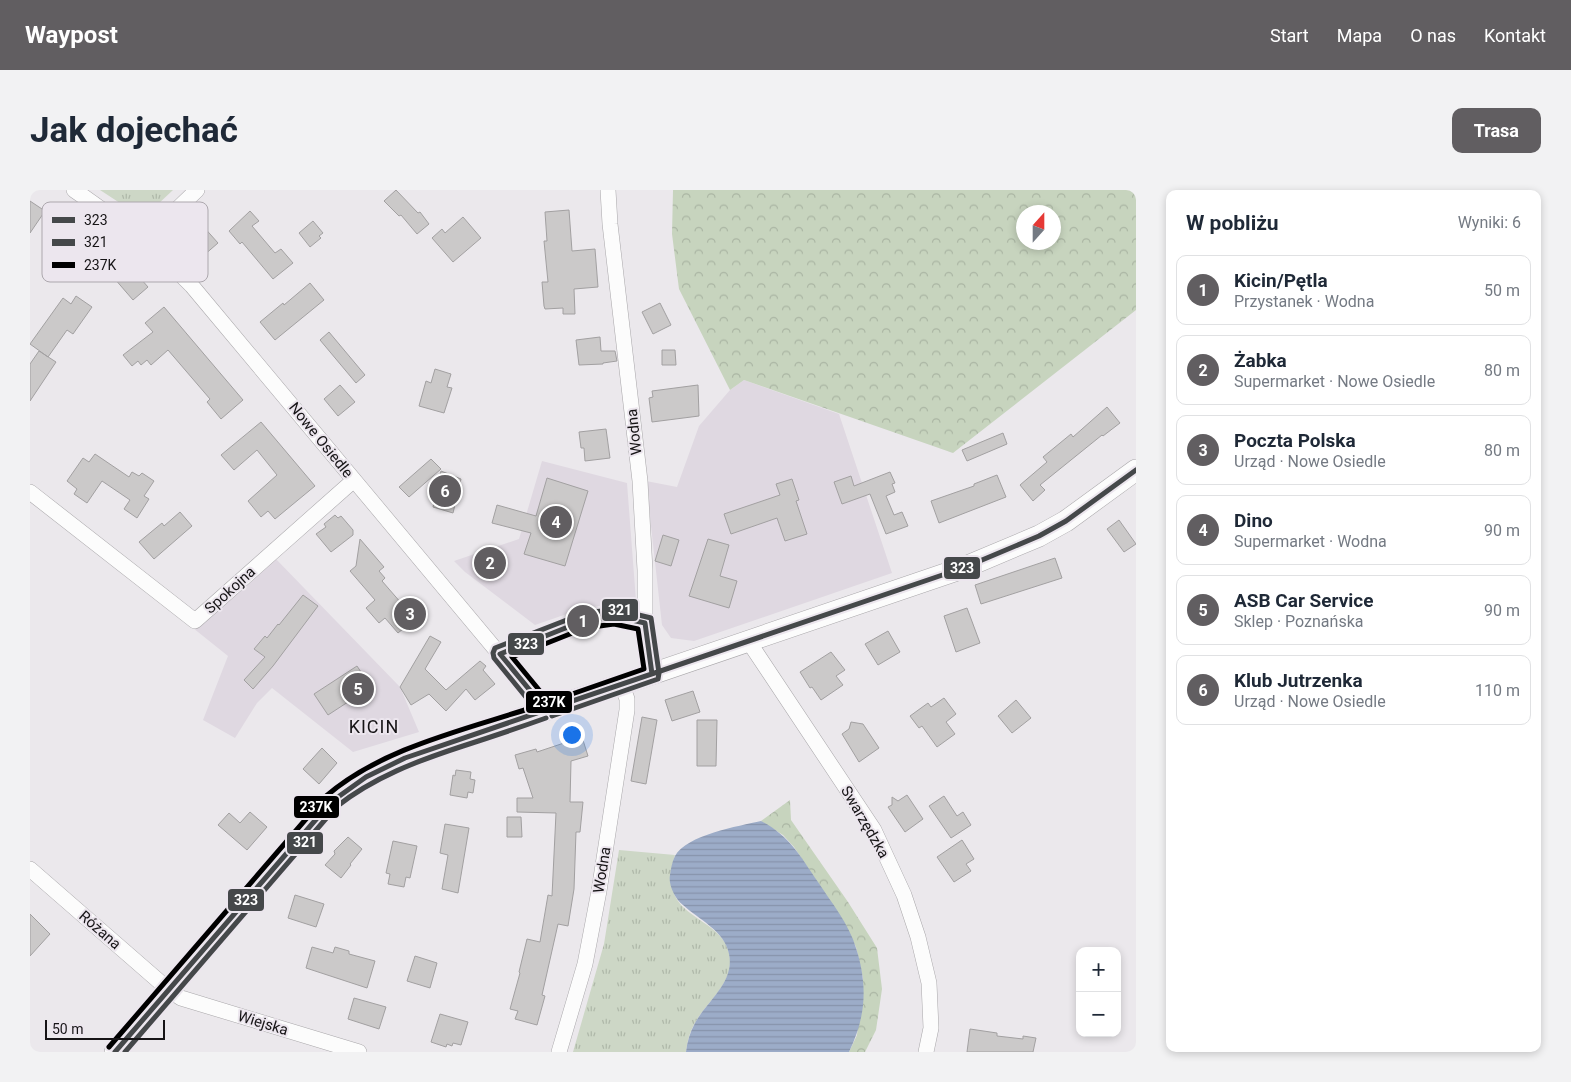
<!DOCTYPE html>
<html lang="pl">
<head>
<meta charset="utf-8">
<style>
  body { margin:0; font-family:Roboto,sans-serif; background:#f2f2f3; color:#1f2937 }
  .controls { position:absolute; right:15px; bottom:15px; display:grid; overflow:hidden; border-radius:10px; box-shadow:0 2px 8px #0003 }
  .controls button { width:45px; height:45px; display:grid; place-items:center; padding:0; border:0; border-bottom:1px solid #e0e1e3; background:#fff; color:#1f2937; font:25px sans-serif }
  .compass { position:absolute; left:986px; top:15px; width:45px; height:45px; border-radius:50%; background:#fff; box-shadow:0 2px 8px #0003; rotate:21deg }
  .scale { position:absolute; left:15px; bottom:12px; width:120px; box-sizing:border-box; padding-left:5px; border:2px solid #161416; border-top:0; font-size:14px; line-height:18px; white-space:nowrap; color:#161416; -webkit-text-stroke:4px #ece6ee; paint-order:stroke }
  .you { position:absolute; left:541px; top:544px; width:18px; height:18px; margin:-12px; border:4px solid #fff; border-radius:50%; background:#1a73e8; box-shadow:0 0 0 8px #1a73e833 }
  .badge { display:grid; place-items:center; width:32px; height:32px; border-radius:50%; background:#615e61; color:#fff; font-size:16px; font-weight:700 }
  .pin { position:absolute; translate:-50% -50%; border:2px solid #fff; box-shadow:0 1px 5px #0006 }
  .list { margin:0; padding:0; list-style:none }
  h2 { display:flex; justify-content:space-between; align-items:center; height:65px; margin:0; padding:0 20px; font-size:21px }
  h2 small { font-size:16px; font-weight:400; color:#747a83 }
  .list li { display:grid; grid-template-columns:32px 1fr auto; gap:15px; align-items:center; box-sizing:border-box; height:70px; margin:0 10px 10px; padding:0 10px; border:1px solid #e0e1e3; border-radius:10px }
  .list b { display:block; font-size:19px; white-space:nowrap }
  .list p { margin:0; font-size:16px; white-space:nowrap; color:#747a83 }
  .list em { font-size:16px; font-style:normal; color:#747a83 }
  .map { position:relative; flex:none; width:1106px; height:862px; overflow:hidden; border-radius:10px }
  header { display:flex; align-items:center; gap:30px; box-sizing:border-box; height:70px; padding:0 25px; background:#615e61; color:#fff }
  header strong { font-size:24px }
  nav { display:flex; gap:28px; margin-inline-start:auto; font-size:18px }
  .intro { display:flex; align-items:center; justify-content:space-between; box-sizing:border-box; height:120px; padding:0 30px }
  h1 { margin:0; font-size:35px }
  .button { padding:12px 22px; border-radius:10px; background:#615e61; color:#fff; font-size:18px; font-weight:700 }
  main { display:flex; gap:30px; padding:0 30px }
  aside { flex:1; background:#fff; border-radius:10px; box-shadow:0 2px 8px #0003 }
  .map>svg:first-child { display:block }
  .built { fill:#dfd8e1 }
  .grass { fill:url(#grass-tufts) }
  .forest { fill:url(#forest-crowns); fill-rule:evenodd }
  .water { fill:url(#water-rules) }
  .building { fill:#cbc9c9; stroke:#a2a0a1 }
  .lines { fill:none; stroke-linecap:round; stroke-linejoin:round }
  .street-casing { stroke:#a9a7aa; stroke-width:16 }
  .secondary-casing { stroke:#a9a7aa; stroke-width:22 }
  .street { stroke:#fcfcfc; stroke-width:15 }
  .secondary { stroke:#fcfcfc; stroke-width:21 }
  .bus-1-casing { stroke:#ece6ee; stroke-width:9 }
  .bus-2-casing { stroke:#ece6ee; stroke-width:9 }
  .bus-3-casing { stroke:#ece6ee; stroke-width:9 }
  .bus-1 { stroke:#45484a; stroke-width:5 }
  .bus-2 { stroke:#45484a; stroke-width:5 }
  .bus-3 { stroke:#000; stroke-width:5 }
  .labels { text-anchor:middle; dominant-baseline:central; stroke-width:4; stroke-linejoin:round; paint-order:stroke }
  .street-label { font-size:15px; fill:#161416; stroke:#ece6ee }
  .quarter-label { font-size:18px; letter-spacing:1px; fill:#161416; stroke:#ece6ee }
  .key { fill:#ece6ee; stroke:#aca7ad; stroke-width:1 }
  .key-label { font-size:14px; fill:#161416 }
  .line-badge { stroke:#ece6ee; stroke-width:2 }
  .badge-label { font-size:14px; text-anchor:middle; font-weight:bold; fill:#fff }
</style>
</head>
<body>
<header>
<strong>Waypost</strong>
<nav><a>Start</a><a>Mapa</a><a>O nas</a><a>Kontakt</a></nav>
</header>
<div class="intro"><h1>Jak dojechać</h1><a class="button">Trasa</a></div>
<main>
<div class="map">
<svg width="1106" height="862" viewBox="0 0 1106 862">
  <defs>
    <pattern id="grass-tufts" width="24" height="20" patternUnits="userSpaceOnUse" patternTransform="scale(1.25)"><rect width="24" height="20" fill="#cdd7c6"/><path d="M3 7l-1-3M5 7V3M7 7l1-3M15 17l-1-3M17 17v-4M19 17l1-3" fill="none" stroke="#afb8a9"/></pattern>
    <pattern id="forest-crowns" width="20" height="18" patternUnits="userSpaceOnUse" patternTransform="scale(1.25)"><rect width="20" height="18" fill="#c7d4be"/><path d="M2 6a3 3 0 1 1 6 0M12 15a3 3 0 1 1 6 0" fill="none" stroke="#aab5a3"/></pattern>
    <pattern id="water-rules" width="6" height="5" patternUnits="userSpaceOnUse" patternTransform="scale(1.25)"><rect width="6" height="5" fill="#9cacc8"/><path d="M0 2.5h6" fill="none" stroke="#8693ab"/></pattern>
  </defs>
  <rect width="100%" height="100%" fill="#ebe8ec"/>
  <path class="built" d="M714 190 809 224 862 383 664 451 641 448 632 435 616 291 647 297 669 236 700 200Z
    M512 271 597 293 606 411 554 418 505 435 435 382 424 371 489 349Z
    M244 367 370 497 389 542 323 562 242 498 227 513 205 548 173 530 198 466 163 438Z"/>
  <path class="grass" d="M70 0H143L126 16 96 17Z
    M589 660 645 665C642 675 641 680 643 691 643 695 643 701 645 706 656 729 693 735 699 763 706 792 677 811 665 833 660 841 657 852 656 862H543L574 754Z"/>
  <path class="forest" d="M643 0H1106V120L923 263 714 190 700 200 649 99 642 44ZM994 22H1024V52H994Z
    M760 610 761 630 818 712 847 758 852 799 846 840 835 862H819L827 845 833 788 826 757 812 729 764 657 753 645 731 631Z"/>
  <path class="water" d="M731 631C760 646 770 666 788 692 801 712 819 734 826 758 838 795 836 827 819 862H656C657 852 660 842 665 833 677 811 705 792 699 764 695 741 668 729 653 715 645 709 638 694 640 685 641 678 642 672 645 666 656 645 709 636 731 631Z"/>
  <path class="building" d="M366 0 388 23 390 22 399 34 387 44 371 25 369 26 354 11Z
    M0 11 15 21 0 43Z
    M539 20 542 61 565 59 568 97 544 99 545 124H533V118L515 119 514 116 512 92H518L514 51H517L515 22Z
    M220 21 229 31 222 36 245 63 251 59 263 73 243 89 212 52 210 54 199 41Z
    M433 27 451 48 423 72 402 48 412 39 415 43Z
    M283 31 293 43 289 46 291 48 280 57 269 43Z
    M172 35 188 53 173 66 157 48Z
    M94 79 99 84 103 80 118 97 103 110 84 88Z
    M280 93 294 110 245 150 230 132 253 113 254 115Z
    M46 106 62 117 43 144 37 140 18 167 0 154 33 108 41 114Z
    M630 113 641 135 623 144 612 122Z
    M134 117 213 210 191 229 177 212 180 209 138 160 121 175 117 170 111 175 108 171 102 176 93 165 123 142 115 133Z
    M299 142 335 185 326 193 290 150Z
    M570 147 571 161H585L587 171 573 173V174L549 175 546 150Z
    M632 160H645L646 175H632Z
    M9 161 26 172 0 211V174Z
    M405 179 421 184 417 197 422 198 414 223 389 216 396 191 401 193Z
    M310 195 325 212 308 226 294 209Z
    M668 195 669 226 622 232 619 208 623 207 622 201Z
    M1077 217 1090 233 1073 246 1072 245 1010 295 1015 300 1003 311 990 295 1017 272 1013 267 1041 244 1043 247Z
    M231 232 285 296 245 329 238 321 231 327 218 311 247 285 227 260 204 280 191 265Z
    M576 239 580 268 555 271 554 258H551L549 242Z
    M973 243 977 254 937 271 932 260Z
    M65 264 99 287 102 282 109 286 112 283 124 291 114 306 119 309 107 328 94 319 100 310 72 291 57 313 44 304 47 299 37 291 53 268 59 272Z
    M401 269 411 279 379 307 369 297Z
    M411 281 431 289 423 323 403 317Z
    M860 282 865 293 862 294 865 302 856 306 864 325 872 322 878 336 856 344 840 304 812 314 804 292 821 286 824 296Z
    M967 285 976 307 909 333 901 311 944 296V294Z
    M517 288 558 301 535 376 494 364 501 343 462 333 467 315 506 326Z
    M762 289 769 310 766 311 777 344 755 351 747 328 701 344 694 324 750 305 746 294Z
    M150 322 162 336 124 369 109 352 132 333 134 336Z
    M305 325 308 328 311 326 323 340V345L301 362 286 344 296 337 294 334Z
    M1089 330 1106 354 1094 362 1077 339Z
    M633 345 649 350 641 376 625 371Z
    M330 349 354 377 349 381 355 388 352 391 385 429 368 443 355 428 349 433 336 418 345 410 320 381 326 376Z
    M678 349 699 355 690 386 707 391 699 418 659 406Z
    M454 366 469 376 459 389 445 378Z
    M1025 368 1032 388 951 414 945 395Z
    M273 405 288 416 243 476 223 499 214 490 235 467 224 459 235 446 237 448 248 434 249 435Z
    M937 418 950 453 926 462 914 426Z
    M858 441 870 462 848 475 835 454Z
    M400 446 411 452 395 479 416 500 450 471 456 476 453 480 465 494 445 510 436 499 416 521 399 504 381 515 370 497Z
    M801 462 815 480 806 486 813 495 791 510 782 497 780 498 770 482Z
    M327 476 341 497 298 525 284 504Z
    M663 501 670 522 642 531 635 510Z
    M914 508 926 524 916 532 925 544 907 557 892 536 889 538 880 526 898 513 901 517Z
    M986 510 1001 528 982 543 968 526Z
    M612 527 627 530 616 594 601 591Z
    M667 530H687L686 576H667Z
    M821 532 833 534 849 558 829 572 812 544 819 539Z
    M552 547 558 566 541 571 540 612H553L550 642H546L544 699 538 736 528 734 512 805 515 806 507 835 485 829 488 821 480 819 490 783 489 782 497 749 510 752 518 705 522 706 526 623 487 622V608H503L493 578 489 579 485 565 506 559 507 562Z
    M292 558 307 573 289 594 273 579Z
    M426 580 441 582 440 589 445 590 443 603 438 602 437 608 420 605 423 585 425 586Z
    M877 605 893 629 875 642 858 617 862 615V607L868 611Z
    M914 606 927 626 933 622 941 635 921 648 899 616Z
    M220 622 237 637 217 660 188 635 199 623 210 633Z
    M477 627H491L492 647H477Z
    M415 634 439 638 428 703 412 699 418 665 410 663Z
    M318 647 332 659 320 674 321 675 311 688 295 675 305 664 304 661Z
    M932 650 944 669 936 674 941 681 924 692 907 667Z
    M363 651 387 656 380 688 376 687 374 697 358 694 360 684 356 683Z
    M265 705 294 714 286 737 258 728Z
    M0 724 20 744 0 766Z
    M282 757 303 763 305 757 319 761V764L345 771 337 798 276 778Z
    M385 766 407 773 400 798 377 791Z
    M324 808 356 817 349 839 318 829Z
    M410 824 438 832 431 855 423 853 422 856 417 854 416 857 401 852Z
    M940 839 967 843V846L993 849V846L1006 848 1003 862H937Z"/>
  <g class="lines">
    <g class="street-casing">
      <path id="street" d="M44 0C87 29 126 59 162 96L517 521
        M578 0 580 34 610 291 615 380V433L622 484
        M114 51 167 0
        M0 302 165 431 324 290
        M719 452 844 640 874 705 888 747 899 793 901 838 896 862
        M470 464 553 431 584 426 615 433
        M0 679 139 800 151 808 329 862
        M529 862 555 774 569 701 597 520V509L592 495"/>
    </g>
    <g class="secondary-casing">
      <path id="secondary" d="M85 862 301 612C323 592 348 580 375 568L933 378 1009 346 1036 331 1106 280"/>
    </g>
    <use href="#street" class="street"/>
    <use href="#secondary" class="secondary"/>
    <g class="bus-1-casing">
      <path id="bus-1" d="M517 521 470 464 553 431 584 426 615 433 622 484
        M85 862 301 612 336 587 375 568 933 378 1009 346 1036 331 1106 280"/>
    </g>
    <g class="bus-2-casing">
      <path id="bus-2" d="M504 517 464 468 463 463 465 458 552 424 584 419 621 428 629 483 628 489 522 526
        M95 862 306 617C344 587 387 571 433 556 461 547 488 538 516 528"/>
    </g>
    <g class="bus-3-casing">
      <path id="bus-3" d="M584 434 608 439 614 479 519 512 482 467 555 438Z
        M79 857 295 607C351 558 434 540 504 517"/>
    </g>
    <use href="#bus-1" class="bus-1"/>
    <use href="#bus-2" class="bus-2"/>
    <use href="#bus-3" class="bus-3"/>
  </g>
  <g class="labels">
    <g class="street-label">
      <text transform="translate(604 242) rotate(-96)">Wodna</text>
      <text transform="translate(291 250) rotate(51)">Nowe Osiedle</text>
      <text transform="translate(200 400) rotate(-42)">Spokojna</text>
      <text transform="translate(835 632) rotate(60)">Swarzędzka</text>
      <text transform="translate(572 680) rotate(-81)">Wodna</text>
      <text transform="translate(70 740) rotate(41)">Różana</text>
      <text transform="translate(233 833) rotate(17)">Wiejska</text>
    </g>
    <g class="quarter-label">
      <text x="344" y="536">KICIN</text>
    </g>
  </g>
  <rect x="12" y="12" width="166" height="80" rx="8" class="key"/>
  <rect x="22" y="27" width="23" height="6" fill="#45484a"/>
  <rect x="22" y="49" width="23" height="7" fill="#45484a"/>
  <rect x="22" y="72" width="23" height="6" fill="#000"/>
  <g class="key-label">
    <text x="54" y="35">323</text>
    <text x="54" y="57">321</text>
    <text x="54" y="80">237K</text>
  </g>
  <g class="line-badge">
    <rect x="913" y="366" width="38" height="24" rx="5" fill="#45484a"/>
    <rect x="571" y="408" width="38" height="24" rx="5" fill="#45484a"/>
    <rect x="477" y="442" width="38" height="24" rx="5" fill="#45484a"/>
    <rect x="495" y="500" width="48" height="24" rx="5" fill="#000"/>
    <rect x="263" y="605" width="47" height="24" rx="5" fill="#000"/>
    <rect x="256" y="641" width="38" height="24" rx="5" fill="#45484a"/>
    <rect x="197" y="698" width="38" height="24" rx="5" fill="#45484a"/>
  </g>
  <g class="badge-label">
    <text x="932" y="383">323</text>
    <text x="590" y="425">321</text>
    <text x="496" y="459">323</text>
    <text x="519" y="517">237K</text>
    <text x="286" y="622">237K</text>
    <text x="275" y="657">321</text>
    <text x="216" y="715">323</text>
  </g>
</svg>
<div class="controls">
<button>+</button>
<button>−</button>
</div>
<svg class="compass" viewBox="-18 -18 36 36"><path d="M0-13l5 13h-10z" fill="#e53935"/><path d="M0 13l5-13h-10z" fill="#747a83"/></svg>
<div class="scale">50 m</div>
<div class="you"></div>
<div class="pin badge" style="left:553px;top:431px">1</div>
<div class="pin badge" style="left:460px;top:373px">2</div>
<div class="pin badge" style="left:380px;top:424px">3</div>
<div class="pin badge" style="left:526px;top:332px">4</div>
<div class="pin badge" style="left:328px;top:499px">5</div>
<div class="pin badge" style="left:415px;top:301px">6</div>
</div>
<aside>
<h2>W pobliżu<small>Wyniki: 6</small></h2>
<ul class="list">
<li><span class="badge">1</span><div><b>Kicin/Pętla</b><p>Przystanek · Wodna</p></div><em>50 m</em></li>
<li><span class="badge">2</span><div><b>Żabka</b><p>Supermarket · Nowe Osiedle</p></div><em>80 m</em></li>
<li><span class="badge">3</span><div><b>Poczta Polska</b><p>Urząd · Nowe Osiedle</p></div><em>80 m</em></li>
<li><span class="badge">4</span><div><b>Dino</b><p>Supermarket · Wodna</p></div><em>90 m</em></li>
<li><span class="badge">5</span><div><b>ASB Car Service</b><p>Sklep · Poznańska</p></div><em>90 m</em></li>
<li><span class="badge">6</span><div><b>Klub Jutrzenka</b><p>Urząd · Nowe Osiedle</p></div><em>110 m</em></li>
</ul>
</aside>
</main>
</body>
</html>
